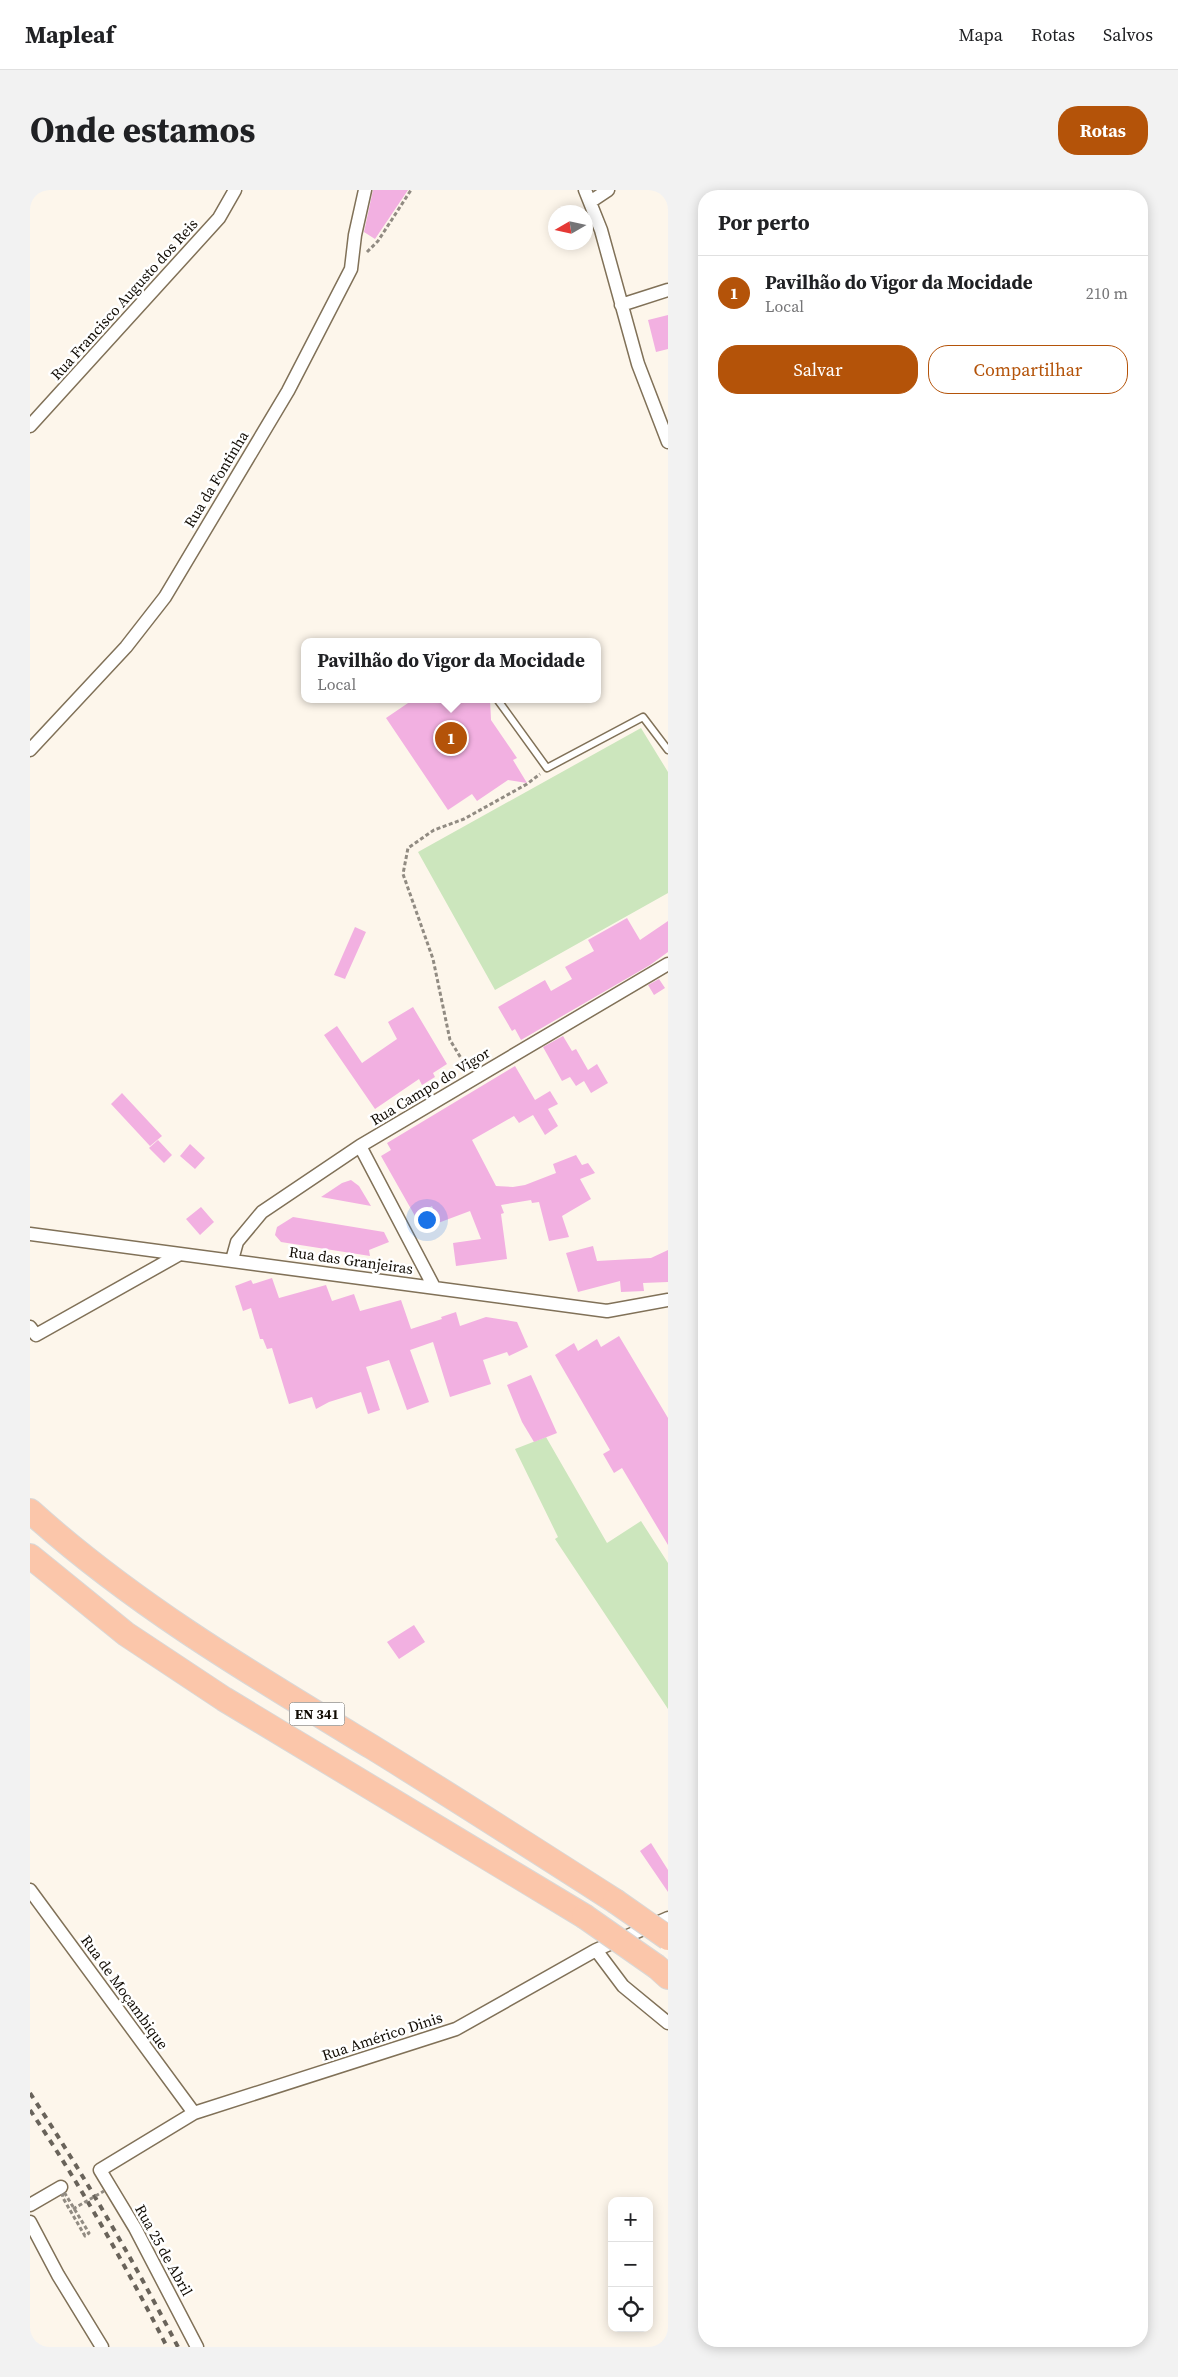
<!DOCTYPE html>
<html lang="pt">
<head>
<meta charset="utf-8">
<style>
  body { margin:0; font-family:"Source Serif 4",serif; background:#f2f2f2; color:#202124 }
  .controls { position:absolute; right:15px; bottom:15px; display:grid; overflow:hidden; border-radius:10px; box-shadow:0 2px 12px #0003 }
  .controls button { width:45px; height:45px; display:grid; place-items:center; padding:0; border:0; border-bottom:1px solid #e0e0e0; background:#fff; color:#202124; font:25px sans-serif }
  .compass { position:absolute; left:518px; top:15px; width:45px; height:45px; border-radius:50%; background:#fff; box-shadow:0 2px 12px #0003; rotate:261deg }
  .you { position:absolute; left:396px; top:1029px; width:18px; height:18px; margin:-12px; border:4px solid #fff; border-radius:50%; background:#1a73e8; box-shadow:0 0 0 8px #1a73e833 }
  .badge { display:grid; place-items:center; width:32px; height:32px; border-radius:50%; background:#b45309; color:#fff; font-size:16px; font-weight:700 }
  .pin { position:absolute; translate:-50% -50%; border:2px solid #fff; box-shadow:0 1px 5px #0006 }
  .popup { position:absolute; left:271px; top:448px; width:300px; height:65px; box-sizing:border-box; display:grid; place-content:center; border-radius:10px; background:#fff; filter:drop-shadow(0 1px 4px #0005); font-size:16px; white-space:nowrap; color:#757577 }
  .popup b { font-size:19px; color:#202124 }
  .popup::after { content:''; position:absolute; left:50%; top:100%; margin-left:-10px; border:10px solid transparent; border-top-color:#fff }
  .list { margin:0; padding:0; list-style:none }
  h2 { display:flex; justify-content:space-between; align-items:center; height:65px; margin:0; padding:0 20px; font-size:21px }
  h2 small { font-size:16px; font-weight:400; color:#757577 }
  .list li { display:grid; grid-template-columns:32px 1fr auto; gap:15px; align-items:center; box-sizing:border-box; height:75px; padding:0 20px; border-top:1px solid #e0e0e0 }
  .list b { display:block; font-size:19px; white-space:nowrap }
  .list p { margin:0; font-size:16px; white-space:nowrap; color:#757577 }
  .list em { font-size:16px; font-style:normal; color:#757577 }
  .actions { display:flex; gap:10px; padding:15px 20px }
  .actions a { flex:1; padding:11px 0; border:1px solid #b45309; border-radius:20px; text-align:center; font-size:18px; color:#b45309 }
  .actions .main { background:#b45309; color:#fff }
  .icon { flex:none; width:28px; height:28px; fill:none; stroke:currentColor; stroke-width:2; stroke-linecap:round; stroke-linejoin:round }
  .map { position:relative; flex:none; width:638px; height:2157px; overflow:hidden; border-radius:20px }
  header { display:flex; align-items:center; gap:30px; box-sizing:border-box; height:70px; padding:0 25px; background:#fff; border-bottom:1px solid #e0e0e0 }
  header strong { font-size:24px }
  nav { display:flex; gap:28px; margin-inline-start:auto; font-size:18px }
  .intro { display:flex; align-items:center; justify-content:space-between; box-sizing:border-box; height:120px; padding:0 30px }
  h1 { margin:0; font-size:35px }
  .button { padding:12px 22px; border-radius:20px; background:#b45309; color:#fff; font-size:18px; font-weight:700 }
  main { display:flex; gap:30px; padding:0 30px }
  aside { flex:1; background:#fff; border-radius:20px; box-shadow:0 2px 12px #0003 }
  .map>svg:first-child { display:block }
  .green { fill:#cce6bd }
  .building { fill:#f2b0e1 }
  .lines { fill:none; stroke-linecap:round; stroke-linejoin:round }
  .lane-casing { stroke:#807158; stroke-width:9 }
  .street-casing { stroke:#807158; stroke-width:15 }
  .highway-casing { stroke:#d9d8d7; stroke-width:26 }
  .path { stroke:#918b82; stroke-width:3; stroke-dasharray:4 2.5; stroke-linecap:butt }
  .lane { stroke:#fff; stroke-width:6 }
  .street { stroke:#fff; stroke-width:12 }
  .highway { stroke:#fbc6aa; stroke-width:24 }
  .rail { stroke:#69635a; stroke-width:4; stroke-dasharray:6 6; stroke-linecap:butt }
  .highway-bridge-casing { stroke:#d9d8d7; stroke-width:26; stroke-linecap:butt }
  .path-bridge { stroke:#918b82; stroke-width:3; stroke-dasharray:4 2.5; stroke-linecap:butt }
  .highway-bridge { stroke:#fbc6aa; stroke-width:24 }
  .labels { text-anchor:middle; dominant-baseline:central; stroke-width:5; stroke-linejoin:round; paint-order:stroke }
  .shield { fill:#fff; stroke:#58554f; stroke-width:1 }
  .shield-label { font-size:14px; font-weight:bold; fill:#110c04 }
  .street-label { font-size:15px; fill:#110c04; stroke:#fff }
</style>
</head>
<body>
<header>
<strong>Mapleaf</strong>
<nav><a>Mapa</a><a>Rotas</a><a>Salvos</a></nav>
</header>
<div class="intro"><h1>Onde estamos</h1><a class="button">Rotas</a></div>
<main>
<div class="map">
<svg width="638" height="2157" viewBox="0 0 638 2157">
  <rect width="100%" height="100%" fill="#fdf6eb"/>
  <path class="green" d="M611 538 638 582V703L465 800 388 662Z
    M516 1247 577 1353 611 1331 638 1373V1519L525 1349 528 1347 485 1259Z"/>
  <path class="building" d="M343 0H378L345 49 334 42Z
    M638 125V159L626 162 618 130Z
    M384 509H460L461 530 487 568 483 570 497 593 478 590 447 611 442 604 418 620 356 528Z
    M597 728 610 750 638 731V762L620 775 491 850 485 839 482 841 468 817 515 790 521 801 542 789 535 777 564 761 558 750Z
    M325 737 336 742 315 789 304 785Z
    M629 789 635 798 624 805 618 795Z
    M383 817 417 874 403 883 405 887 392 895 389 889 345 919 294 845 307 836 332 873 367 849 358 832Z
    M533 846 542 861 546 859 558 880 567 874 578 893 561 903 554 891 546 896 540 887 532 891 513 857Z
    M485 876 505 910 520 901 528 914 518 919 528 936 515 945 503 925 489 933 484 926 442 950 466 996 483 997 495 995 526 983 523 974 546 965 552 975 558 973 565 983 550 989 561 1009 532 1026 539 1047 519 1051 509 1012 502 1013 501 1010 471 1015 474 1023 471 1024 477 1069 426 1076 423 1053 451 1049 440 1021 408 1033 402 1016 385 1026 351 966 361 960 357 953Z
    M92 903 132 946 120 956 81 914Z
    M128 950 142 965 134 973 119 958Z
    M160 954 175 968 165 979 150 966Z
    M321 990 329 996 341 1016 291 1007 312 993Z
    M171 1017 184 1032 170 1045 156 1029Z
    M263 1027 354 1042 359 1052 339 1060 340 1066 251 1052 245 1045 247 1037Z
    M563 1056 567 1071 621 1068 638 1060V1092L613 1093 614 1101 591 1102 590 1091 548 1102 536 1063Z
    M242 1088 249 1108 296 1095 302 1111 324 1104 330 1121 371 1110 381 1139 412 1129 411 1127 426 1122 430 1136 456 1127 487 1132 498 1157 479 1166 477 1162 453 1170 461 1194 420 1207 403 1152 380 1160 399 1212 377 1220 359 1170 336 1177 350 1220 338 1224 331 1202 299 1212 286 1219 282 1207 259 1214 242 1158 237 1159 233 1149H230L221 1118 213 1121 205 1096 221 1090 223 1094Z
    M589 1146 638 1228V1355L592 1278 584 1283 573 1264 580 1260 525 1165 544 1153 548 1161 567 1149 571 1157Z
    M501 1185 527 1243 504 1252 492 1232 477 1195Z
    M384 1435 395 1452 369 1469 357 1452Z
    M621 1653 638 1680V1702L610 1661Z"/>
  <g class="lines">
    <g class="lane-casing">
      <path id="lane" d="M467 509 517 578 613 527 638 560"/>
    </g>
    <g class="street-casing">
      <path id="street" d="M555 0 571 40 608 174 638 252
        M560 12 578 0
        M591 115 638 100
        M0 236 189 28 205 0
        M0 560 96 457 135 407 258 201 321 79 325 45 335 0
        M330 956 404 1097
        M0 1044 577 1121 638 1110
        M202 1070 207 1052 232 1022 330 956 638 774
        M0 1137 6 1145 150 1064
        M0 1700 164 1923
        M566 1760 593 1796 638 1833
        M0 2015 31 1997
        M0 2032 28 2085 72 2157
        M167 2157 105 2038 70 1980 164 1923 426 1839 566 1760 638 1728"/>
    </g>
    <g class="highway-casing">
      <path id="highway" d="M0 1321C103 1414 223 1485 342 1557 423 1607 504 1659 585 1711
        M0 1366 96 1444 194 1509 554 1726
        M627 1777 638 1787"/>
    </g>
    <path class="path" d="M337 62 348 51 381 0
      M437 878 420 850 403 769 373 684 378 658 404 640 434 629 497 594 510 584
      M31 1997 59 2043 55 2046 33 2008Z"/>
    <use href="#lane" class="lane"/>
    <use href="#street" class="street"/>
    <use href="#highway" class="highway"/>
    <path class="rail" d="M0 1903C54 1985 103 2070 148 2157
      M0 1920C51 1996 96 2076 137 2157"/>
    <g class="highway-bridge-casing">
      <path id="highway-bridge" d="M585 1711 638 1748
        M554 1726 627 1777"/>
    </g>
    <path class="path-bridge" d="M43 2019 74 2001"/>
    <use href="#highway-bridge" class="highway-bridge"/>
  </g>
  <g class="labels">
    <rect class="shield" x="259.5" y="1512.5" width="55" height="23" rx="4"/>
    <g class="shield-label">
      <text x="287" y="1524">EN 341</text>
    </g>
    <g class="street-label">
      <text transform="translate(94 109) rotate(-48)">Rua Francisco Augusto dos Reis</text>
      <text transform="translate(186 289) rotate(-59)">Rua da Fontinha</text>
      <text transform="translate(400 896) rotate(-31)">Rua Campo do Vigor</text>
      <text transform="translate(321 1070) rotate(8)">Rua das Granjeiras</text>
      <text transform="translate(95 1802) rotate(54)">Rua de Moçambique</text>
      <text transform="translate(352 1846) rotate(-18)">Rua Américo Dinis</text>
      <text transform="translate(134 2060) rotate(61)">Rua 25 de Abril</text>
    </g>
  </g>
</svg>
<div class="controls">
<button>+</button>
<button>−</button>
<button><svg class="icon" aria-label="locate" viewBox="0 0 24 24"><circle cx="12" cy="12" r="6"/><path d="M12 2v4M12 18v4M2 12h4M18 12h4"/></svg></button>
</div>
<svg class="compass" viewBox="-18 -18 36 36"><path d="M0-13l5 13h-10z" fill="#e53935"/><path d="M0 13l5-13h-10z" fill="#757577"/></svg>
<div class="you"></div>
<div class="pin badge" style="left:421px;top:548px">1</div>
<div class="popup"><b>Pavilhão do Vigor da Mocidade</b>Local</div>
</div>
<aside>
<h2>Por perto<small></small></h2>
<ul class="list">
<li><span class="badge">1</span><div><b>Pavilhão do Vigor da Mocidade</b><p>Local</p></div><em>210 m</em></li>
</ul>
<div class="actions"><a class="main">Salvar</a><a>Compartilhar</a></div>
</aside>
</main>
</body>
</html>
